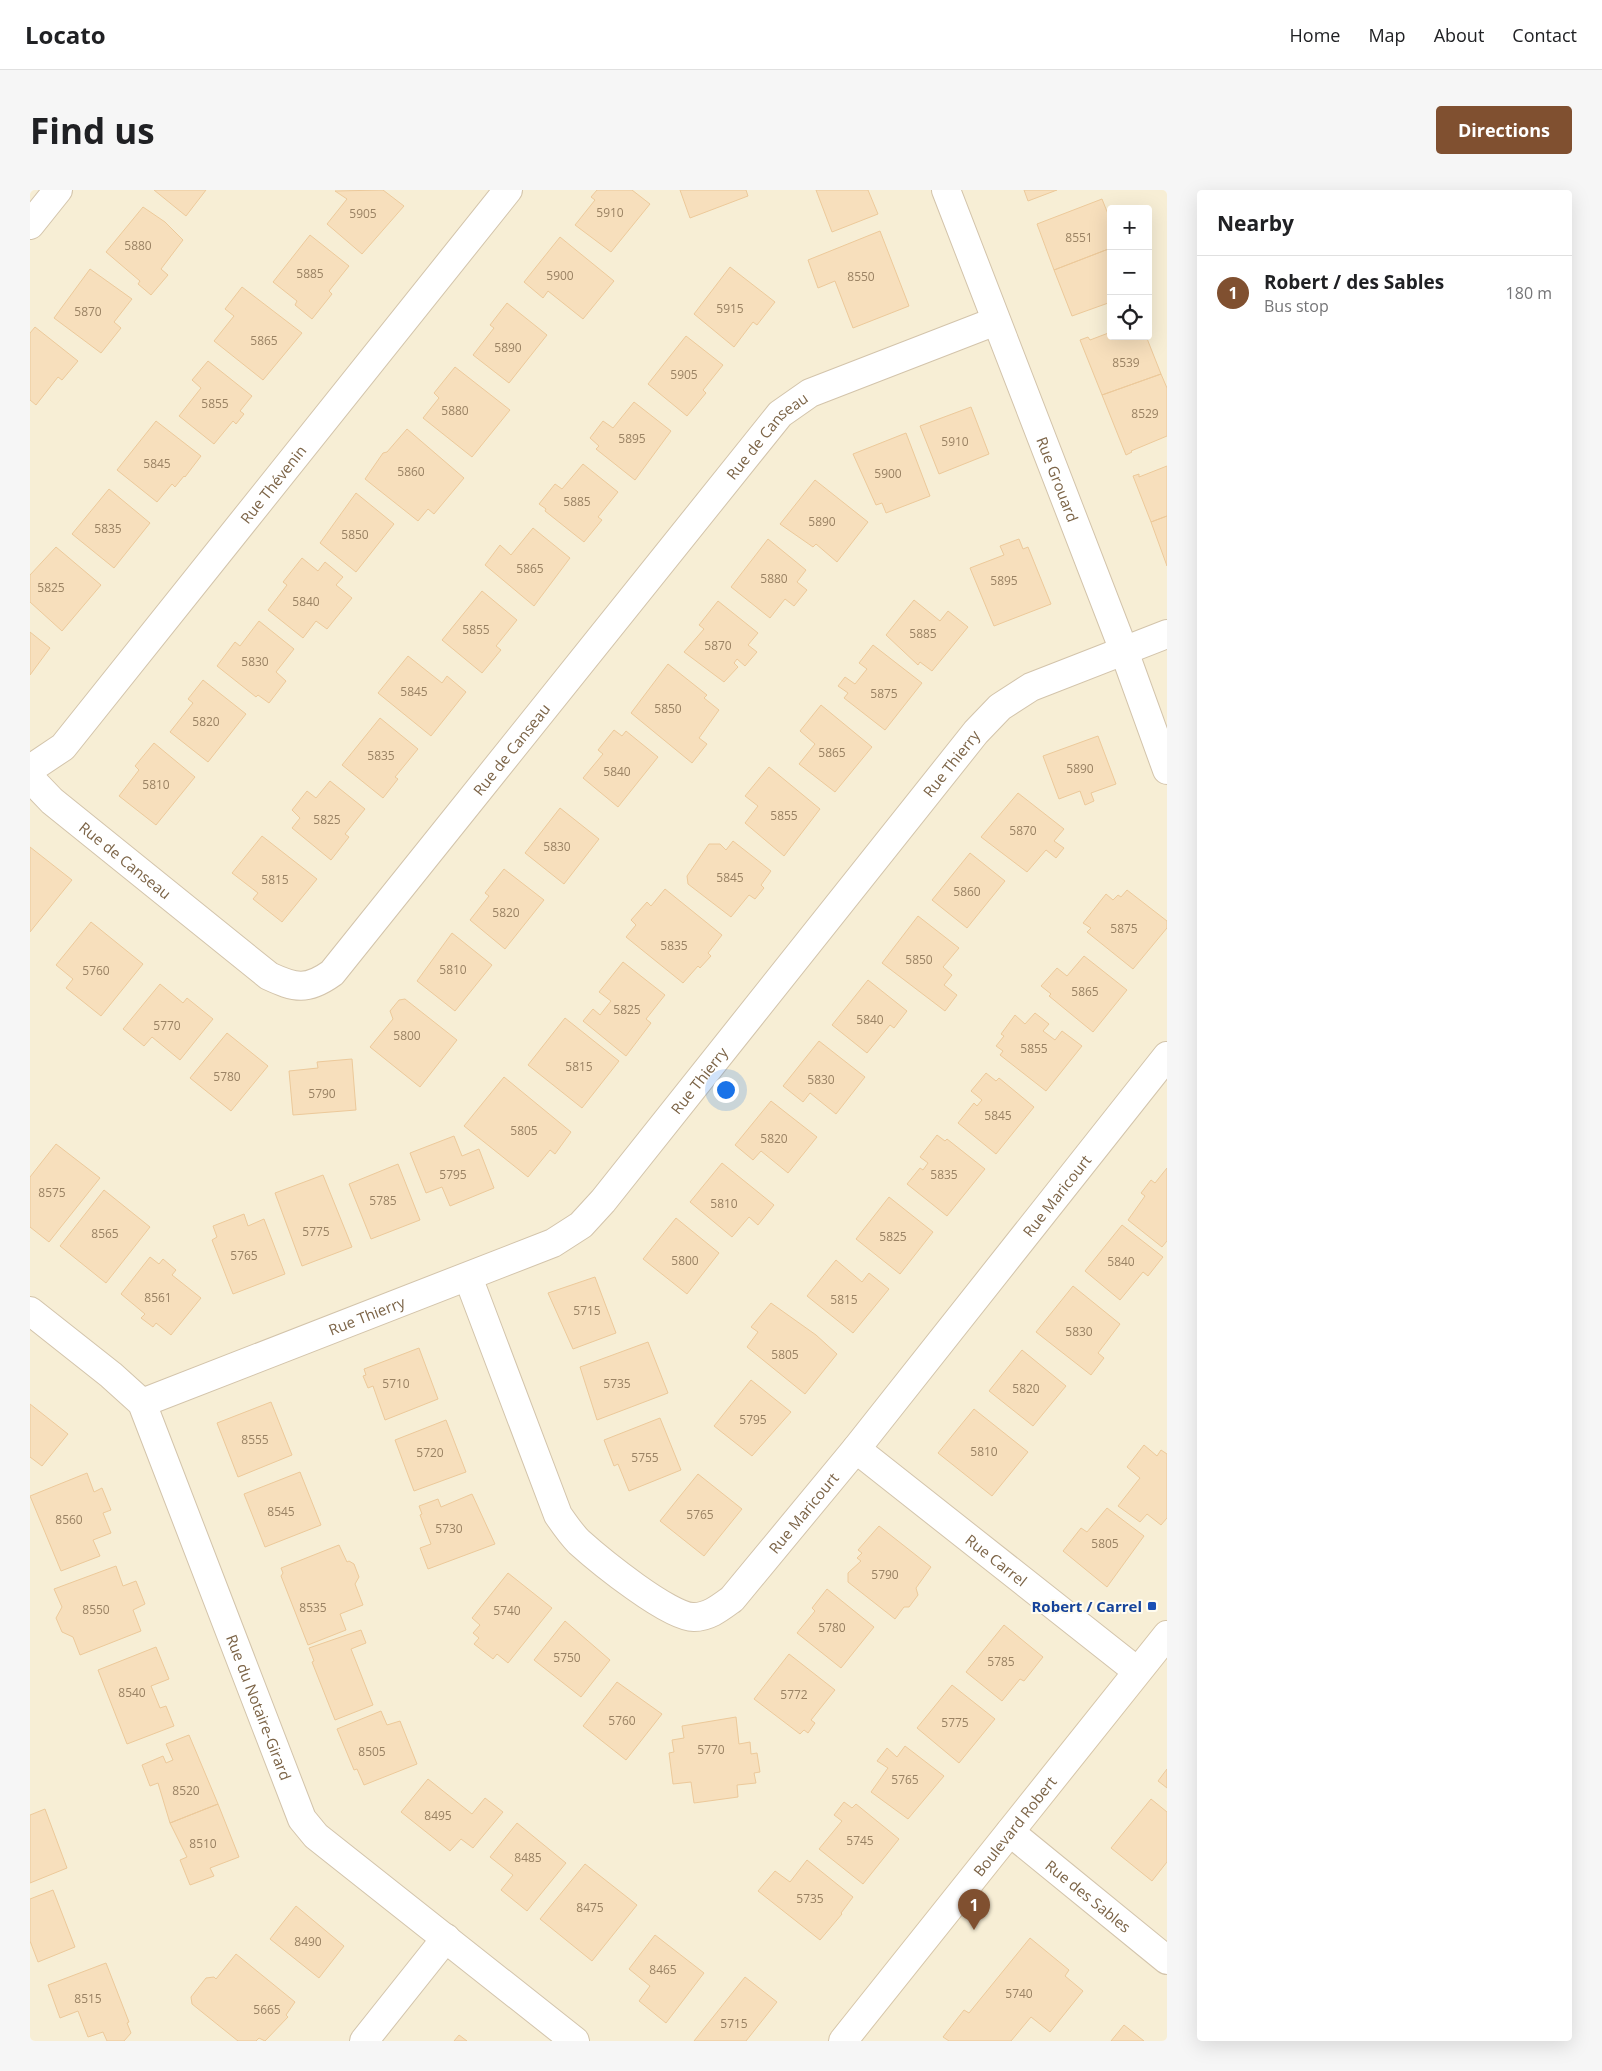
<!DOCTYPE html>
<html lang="en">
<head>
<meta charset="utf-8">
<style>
  body { margin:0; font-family:"Open Sans",sans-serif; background:#f6f6f6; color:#202124 }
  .controls { position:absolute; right:15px; top:15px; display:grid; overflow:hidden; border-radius:5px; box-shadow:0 5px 20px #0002 }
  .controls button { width:45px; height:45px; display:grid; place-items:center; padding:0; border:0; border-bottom:1px solid #e0e0e0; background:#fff; color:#202124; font:25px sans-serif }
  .you { position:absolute; left:695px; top:899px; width:18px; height:18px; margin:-12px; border:4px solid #fff; border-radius:50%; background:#1a73e8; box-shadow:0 0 0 8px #1a73e833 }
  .badge { display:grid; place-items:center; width:32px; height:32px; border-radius:50%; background:#805030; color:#fff; font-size:16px; font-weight:700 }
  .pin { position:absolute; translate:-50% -41px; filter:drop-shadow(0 1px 2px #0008) }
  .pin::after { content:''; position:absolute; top:26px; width:18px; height:15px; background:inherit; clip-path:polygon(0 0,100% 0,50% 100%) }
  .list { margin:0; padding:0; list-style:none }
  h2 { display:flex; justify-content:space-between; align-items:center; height:65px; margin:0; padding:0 20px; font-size:21px }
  h2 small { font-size:16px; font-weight:400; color:#757577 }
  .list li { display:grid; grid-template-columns:32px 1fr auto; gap:15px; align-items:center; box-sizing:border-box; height:75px; padding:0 20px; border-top:1px solid #e0e0e0 }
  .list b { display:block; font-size:19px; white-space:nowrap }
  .list p { margin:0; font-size:16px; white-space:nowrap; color:#757577 }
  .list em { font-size:16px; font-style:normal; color:#757577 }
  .icon { flex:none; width:28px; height:28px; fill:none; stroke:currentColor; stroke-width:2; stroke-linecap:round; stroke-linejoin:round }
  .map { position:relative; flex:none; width:1137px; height:1851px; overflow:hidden; border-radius:5px }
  header { display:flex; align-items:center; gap:30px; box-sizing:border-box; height:70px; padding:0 25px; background:#fff; border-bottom:1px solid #e0e0e0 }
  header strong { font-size:24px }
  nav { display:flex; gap:28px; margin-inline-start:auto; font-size:18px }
  .intro { display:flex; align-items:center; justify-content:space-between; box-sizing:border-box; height:120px; padding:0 30px }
  h1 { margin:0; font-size:35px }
  .button { padding:12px 22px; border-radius:5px; background:#805030; color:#fff; font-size:18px; font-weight:700 }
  main { display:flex; gap:30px; padding:0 30px }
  aside { flex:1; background:#fff; border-radius:5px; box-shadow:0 5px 20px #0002 }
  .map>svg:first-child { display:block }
  .residential { fill:#f7eed5; fill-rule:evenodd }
  .building { fill:#f7dfbc; stroke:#ecc99a }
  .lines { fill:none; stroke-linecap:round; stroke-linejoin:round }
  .street-casing { stroke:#d3c4ab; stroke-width:30 }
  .secondary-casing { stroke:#d6c5a8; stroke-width:30 }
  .street { stroke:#fff; stroke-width:28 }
  .secondary { stroke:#fff; stroke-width:28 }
  .transit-dot { fill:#1a4fb4; stroke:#fffcf0; stroke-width:2 }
  .labels { text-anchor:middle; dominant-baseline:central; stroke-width:4; stroke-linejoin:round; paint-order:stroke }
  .number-label { font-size:12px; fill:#9b8364 }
  .street-label { font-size:15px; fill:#7c6447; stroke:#fffcf0 }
  .transit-label { font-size:15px; font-weight:bold; fill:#164399; stroke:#fffcf0; text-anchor:end }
</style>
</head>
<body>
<header>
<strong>Locato</strong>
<nav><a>Home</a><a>Map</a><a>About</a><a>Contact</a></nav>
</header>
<div class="intro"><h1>Find us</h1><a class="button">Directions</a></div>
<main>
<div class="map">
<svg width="1137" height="1851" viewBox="0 0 1137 1851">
  <rect width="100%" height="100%" fill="#fffae7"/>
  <path class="residential" d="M0 0H1137V1851H0ZM1081 19H1118V146H1081Z"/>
  <path class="building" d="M124 0H176L156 26Z
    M353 0 374 16 332 64 297 34 317 9 305 1Z
    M567 0H602L620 14 581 62 545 35 565 10 561 7Z
    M650 0H716L718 6 660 28Z
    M786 0H838L848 24 802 42Z
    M994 0H1027L998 11Z
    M1072 9 1078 24 1081 23V58L1024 80 1007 34Z
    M113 17 135 32 153 50 131 79 138 85 121 105 108 94 110 91 76 62Z
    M850 41 879 116 823 138 805 91 788 98 778 70Z
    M280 45 319 76 299 101 302 104 282 129 265 115 267 111 243 92Z
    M530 47 584 91 553 129 518 101 513 108 494 92Z
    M1081 58V112L1042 126 1024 80Z
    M700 77 745 112 727 135 723 132 704 157 664 124Z
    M60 79 102 109 84 132 91 138 71 163 24 128Z
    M212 97 272 143 233 190 184 151 204 126 195 119Z
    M477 113 517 145 479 193 443 165 464 138 460 135Z
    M5 137 48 171 32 190 28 187 6 215 0 210V143Z
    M1081 142V146H1116L1131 184 1072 205 1050 150 1058 147 1060 150Z
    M656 146 693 175 673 200 676 203 657 226 618 194Z
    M178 171 222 206 210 221 214 224 206 234 203 231 184 254 149 226 171 198 162 190Z
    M425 177 480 220 442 267 393 228 409 208 404 203Z
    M1131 184 1137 198V246L1101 261 1102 262 1096 265 1072 205Z
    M604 212 641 241 605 290 566 259 569 256 560 248 573 231 583 238Z
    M941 217 959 264 909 284 890 236Z
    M126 231 171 266 155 287 154 286 145 297 142 294 127 312 87 280Z
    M377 239 434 288 404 324 398 319 388 331 335 289 353 263 357 262Z
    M876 243 900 306 856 323 852 313 846 315 823 264Z
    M553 274 588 302 568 327 572 330 554 352 515 321 516 319 509 314 525 294 532 299Z
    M1137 276V326L1121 332 1103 286 1109 284V287Z
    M785 290 838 332 807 372 786 354 783 357 750 334Z
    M79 299 120 333 84 378 42 344Z
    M326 303 364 334 326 382 290 353Z
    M1137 326V376L1121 332Z
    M503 338 540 368 504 416 455 375 470 355 481 365Z
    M738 349 776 380 767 392 777 400 764 416 755 409 740 428 701 397Z
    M989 349 993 359 998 357 1021 414 964 436 940 378 974 365 970 356Z
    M26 357 71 395 32 441 0 412V385Z
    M272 368 288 381 295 372 313 387 306 395 322 408 297 439 286 431 273 448 238 420 257 395 253 392Z
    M452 401 487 430 466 456 471 460 452 483 412 450Z
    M884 410 910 431 918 421 938 437 902 481 890 472 888 475 856 445Z
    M688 411 728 443 718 455 727 462 715 476 707 469 704 473 708 477 694 492 654 462 674 439 669 435Z
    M229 431 264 459 246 482 256 491 239 513 228 505 226 507 187 476 205 452 210 456Z
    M0 442 20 458 0 485Z
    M843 455 892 493 855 540 814 508 818 503 808 496 815 487 825 494 837 479 829 473Z
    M378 466 412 493 417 486 436 502 401 546 348 503Z
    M638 474 677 505 674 508 689 520 669 548 677 554 662 573 601 523Z
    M173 490 216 524 178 572 140 542 163 513 158 509Z
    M791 515 842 557 805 602 769 574 785 554 770 541Z
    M350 528 388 559 365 587 368 589 353 608 312 575Z
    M584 540 592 546 596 541 628 567 588 617 553 588 573 564 568 560Z
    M1068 546 1086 594 1061 603 1064 611 1055 615 1050 601 1029 609 1013 566Z
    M124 553 165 587 126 635 89 606 109 580 105 576Z
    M739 577 790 619 754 666 715 633 728 616 715 606Z
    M300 591 335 619 315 644 319 647 301 670 262 638 270 628 262 620 277 601 286 608Z
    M988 603 1034 639 1024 651 1034 658 1026 668 1016 660 997 682 951 647Z
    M530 618 569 649 534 694 495 663Z
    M232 646 287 689 252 732 223 709 228 703 202 683Z
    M703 651 741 681 731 695 734 698 725 709 719 705 701 727 658 694 657 686 679 654H690L696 660Z
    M0 657 42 690 0 742Z
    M940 663 975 691 937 738 902 710Z
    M474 679 514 710 475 759 440 730 459 706 455 703Z
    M635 699 692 745 678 763 681 766 670 778 668 776 653 793 596 747 606 735 601 730 617 712 621 716Z
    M1097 700 1137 731V738L1103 779 1057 742 1061 738 1053 733 1076 704 1083 710 1088 705 1091 707Z
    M888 726 929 758 913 777 922 785 914 795 927 805 915 821 852 773Z
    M61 732 113 774 71 826 36 798 43 789 26 775Z
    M422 743 462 775 425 821 387 791Z
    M1054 766 1097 800 1063 842 1019 806 1021 804 1011 796 1027 778 1037 786Z
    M593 772 635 805 616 829 621 833 596 866 553 831 563 819 570 825 581 811 569 802Z
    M838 790 877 821 864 838 860 835 837 863 802 835Z
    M130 794 153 813 157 808 183 829 150 870 122 847 114 856 93 839Z
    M375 809 427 850 390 897 340 857 363 829 360 821 369 810Z
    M1005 823 1019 834 1013 841 1025 850 1032 841 1052 856 1016 901 970 865 973 861 966 856 974 846 971 844 985 825 995 834Z
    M535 828 589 871 552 918 498 875Z
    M197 843 238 876 201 921 160 888Z
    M789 851 835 887 806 924 780 903 773 912 753 896Z
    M322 869 326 920 263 925 259 881 288 878 287 872Z
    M956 883 966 891 969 888 1004 917 966 964 928 933 944 913 947 916 952 910 941 901Z
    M474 887 541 942 525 964 520 960 498 987 434 936Z
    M741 911 787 947 758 983 731 961 723 970 705 955Z
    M907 945 915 951 917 949 955 979 917 1026 877 994 890 978 893 980 898 973 890 967Z
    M424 946 432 966 449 959 464 998 420 1016 412 997 396 1003 380 963Z
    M26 954 70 988 19 1052 0 1037V987Z
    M692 973 744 1015 728 1035 719 1027 702 1047 660 1012Z
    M368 974 390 1030 341 1049 319 994Z
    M1137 978V1051L1132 1057 1098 1030 1115 1006 1111 1003 1121 990 1125 993Z
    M293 985 322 1057 272 1076 245 1003Z
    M74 1000 120 1037 76 1093 30 1056Z
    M859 1007 903 1042 870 1084 826 1049Z
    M214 1024 218 1036 234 1029 255 1084 203 1104 182 1050 187 1047 183 1036Z
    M646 1028 689 1063 657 1104 613 1069Z
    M1092 1035 1133 1067 1118 1086 1113 1082 1090 1110 1055 1081Z
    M120 1067 129 1074 133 1069 146 1080 142 1085 171 1108 141 1145 126 1133 123 1137 111 1128 115 1124 91 1104Z
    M806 1070 832 1092 839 1083 859 1099 823 1143 777 1106Z
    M565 1087 586 1143 543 1159 518 1103Z
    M1043 1096 1090 1134 1068 1163 1074 1168 1061 1185 1006 1142Z
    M741 1113 786 1145 807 1164 775 1204 717 1157 728 1142 721 1137Z
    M618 1152 638 1203 567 1230 550 1177Z
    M389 1158 408 1209 355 1230 343 1196 338 1198 333 1186 336 1185 334 1179Z
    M992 1160 1036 1196 1003 1236 959 1201Z
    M721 1190 761 1222 722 1266 684 1236Z
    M241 1212 262 1265 208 1287 187 1233Z
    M0 1214 38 1244 12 1276 0 1267Z
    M944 1219 998 1262 962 1306 908 1263Z
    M630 1228 651 1280 599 1301 588 1274 584 1276 574 1250Z
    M416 1230 436 1282 384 1301 365 1250Z
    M1114 1255 1127 1266 1131 1260 1137 1264V1328L1131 1335 1117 1324 1110 1332 1088 1316 1110 1288 1097 1277Z
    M270 1282 291 1335 235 1357 214 1304Z
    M57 1283 64 1302 72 1298 81 1320 73 1323 81 1343 63 1350 70 1366 31 1381 0 1306Z
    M668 1284 712 1319 674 1366 630 1331Z
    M442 1304 465 1354 398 1379 390 1358 401 1354 390 1325 392 1324 389 1316 408 1309 411 1317Z
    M1077 1318 1114 1346 1077 1397 1033 1361 1051 1338 1057 1342Z
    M849 1336 901 1377 886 1398 888 1405 879 1417H874L865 1429 818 1392V1383L831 1371 827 1368 832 1363 828 1360Z
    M309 1355 317 1372 319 1371 324 1374 329 1387 325 1394 333 1415 310 1424 316 1440 278 1455 251 1386 253 1383 251 1378Z
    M86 1376 93 1396 106 1391 115 1414 103 1420 111 1441 50 1465 43 1447 32 1442 26 1428 32 1417 24 1399Z
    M478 1383 522 1418 478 1473 467 1464 463 1469 444 1454 449 1448 443 1443 450 1435 442 1428Z
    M797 1399 844 1437 811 1478 767 1443 785 1421 782 1418Z
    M535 1431 580 1470 551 1507 504 1470Z
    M974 1435 1013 1467 994 1491 990 1489 972 1511 936 1482Z
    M331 1440 336 1453 321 1459 343 1515 305 1530 282 1472 284 1471 279 1458Z
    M126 1457 139 1489 121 1496 130 1518 136 1516 144 1536 97 1554 68 1480Z
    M759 1464 805 1500 781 1530 785 1533 778 1543 774 1540 770 1544 724 1509Z
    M587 1492 632 1524 596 1570 553 1536Z
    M922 1495 965 1529 929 1573 887 1538Z
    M351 1521 357 1535 370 1531 387 1574 334 1595 327 1579 324 1580 307 1539Z
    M706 1527 709 1554 720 1552 721 1564 727 1563 730 1582 724 1583 726 1593 707 1595 708 1607 664 1613 661 1592 643 1594 639 1563 644 1562 642 1550 654 1548 652 1536Z
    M159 1545 188 1614 140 1633 128 1593 120 1596 112 1575 133 1566 136 1573 143 1570 136 1554Z
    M875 1556 914 1586 878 1629 841 1602 858 1578 847 1571 857 1558 867 1567Z
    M1137 1579V1598L1128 1591Z
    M398 1589 442 1624 455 1608 473 1622 443 1658 431 1649 420 1661 371 1622Z
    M1121 1609 1137 1622V1672L1122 1691 1081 1658Z
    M814 1612 822 1618 826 1614 869 1649 833 1694 789 1659 812 1631 804 1625Z
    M188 1614 209 1667 180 1678 184 1686 160 1695 150 1670 157 1667 140 1633Z
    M15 1619 37 1678 0 1693V1625Z
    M487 1633 536 1673 497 1721 471 1700 483 1685 460 1667Z
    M777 1670 823 1707 811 1723 812 1724 790 1750 728 1701 745 1681 760 1692Z
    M555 1674 607 1715 562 1771 510 1729Z
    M23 1700 45 1757 8 1772 0 1751V1709Z
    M266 1716 314 1756 289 1788 240 1749Z
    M625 1745 674 1783 636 1833 609 1811 620 1796 599 1779Z
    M1000 1748 1039 1780 1035 1786 1053 1801 1020 1842 1001 1827 981 1851H919L913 1847 934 1820 939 1823Z
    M206 1764 265 1812 256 1825 258 1827 235 1851 229 1848 226 1851H208L162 1814 161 1807 176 1788 184 1787 186 1789Z
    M76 1773 99 1832 97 1833 101 1843 94 1851H77L73 1842 58 1847 48 1821 30 1828 18 1795Z
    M715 1787 747 1812 716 1851H664Z
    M1094 1835 1114 1851H1081Z
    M429 1845 437 1851H424Z"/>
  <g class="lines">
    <g class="street-casing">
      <g id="street">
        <path id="s1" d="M916 0 1094 461 1137 580"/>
        <path d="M0 35 28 0"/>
        <path id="s2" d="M0 579 33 557 478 0"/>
        <path id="s3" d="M0 588 22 611 239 786C265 798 277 801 302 783L750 224 780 203 966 131"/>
        <path id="s4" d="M438 1087 528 1325C535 1335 541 1344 549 1352 569 1370 640 1428 664 1427 679 1427 691 1417 702 1409L826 1259 1137 866"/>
        <path id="s5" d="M0 1121 81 1185 112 1213 272 1629 286 1646 545 1851"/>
        <path id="s6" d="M112 1213 523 1053 551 1035 573 1011 946 542 970 517 1001 497 1137 444"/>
        <path id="s7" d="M826 1259 1107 1481"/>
        <path id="s8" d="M980 1642 1137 1770"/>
        <path d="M334 1851 416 1748"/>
      </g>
    </g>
    <g class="secondary-casing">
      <g id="secondary">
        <path id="s9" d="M813 1851 1137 1445"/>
      </g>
    </g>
    <use href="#street" class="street"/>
    <use href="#secondary" class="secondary"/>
  </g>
  <rect class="transit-dot" x="1117" y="1411" width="10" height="10" rx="2.5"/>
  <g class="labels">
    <g class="number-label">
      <text x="580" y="22">5910</text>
      <text x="333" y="23">5905</text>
      <text x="1049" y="47">8551</text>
      <text x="108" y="55">5880</text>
      <text x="280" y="83">5885</text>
      <text x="530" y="85">5900</text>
      <text x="831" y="86">8550</text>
      <text x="700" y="118">5915</text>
      <text x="58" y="121">5870</text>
      <text x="234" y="150">5865</text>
      <text x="478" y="157">5890</text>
      <text x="1096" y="172">8539</text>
      <text x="654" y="184">5905</text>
      <text x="185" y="213">5855</text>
      <text x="425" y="220">5880</text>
      <text x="1115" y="223">8529</text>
      <text x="602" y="248">5895</text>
      <text x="925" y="251">5910</text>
      <text x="127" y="273">5845</text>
      <text x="381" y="281">5860</text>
      <text x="858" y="283">5900</text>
      <text x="547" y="311">5885</text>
      <text x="792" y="331">5890</text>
      <text x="78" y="338">5835</text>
      <text x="325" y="344">5850</text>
      <text x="500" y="378">5865</text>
      <text x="744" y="388">5880</text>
      <text x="974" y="390">5895</text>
      <text x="21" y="397">5825</text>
      <text x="276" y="411">5840</text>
      <text x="446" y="439">5855</text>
      <text x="893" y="443">5885</text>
      <text x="688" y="455">5870</text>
      <text x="225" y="471">5830</text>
      <text x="384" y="501">5845</text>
      <text x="854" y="503">5875</text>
      <text x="638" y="518">5850</text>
      <text x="176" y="531">5820</text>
      <text x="802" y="562">5865</text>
      <text x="351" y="565">5835</text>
      <text x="1050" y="578">5890</text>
      <text x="587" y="581">5840</text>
      <text x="126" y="594">5810</text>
      <text x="754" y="625">5855</text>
      <text x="297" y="629">5825</text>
      <text x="993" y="640">5870</text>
      <text x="527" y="656">5830</text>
      <text x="700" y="687">5845</text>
      <text x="245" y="689">5815</text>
      <text x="937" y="701">5860</text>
      <text x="476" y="722">5820</text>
      <text x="1094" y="738">5875</text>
      <text x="644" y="755">5835</text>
      <text x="889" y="769">5850</text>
      <text x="423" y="779">5810</text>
      <text x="66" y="780">5760</text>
      <text x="1055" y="801">5865</text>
      <text x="597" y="819">5825</text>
      <text x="840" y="829">5840</text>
      <text x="137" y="835">5770</text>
      <text x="377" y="845">5800</text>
      <text x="1004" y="858">5855</text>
      <text x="549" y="876">5815</text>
      <text x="197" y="886">5780</text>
      <text x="791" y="889">5830</text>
      <text x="292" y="903">5790</text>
      <text x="968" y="925">5845</text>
      <text x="494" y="940">5805</text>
      <text x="744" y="948">5820</text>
      <text x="423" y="984">5795</text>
      <text x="914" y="984">5835</text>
      <text x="22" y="1002">8575</text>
      <text x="353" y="1010">5785</text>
      <text x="694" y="1013">5810</text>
      <text x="286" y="1041">5775</text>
      <text x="75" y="1043">8565</text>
      <text x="863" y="1046">5825</text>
      <text x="214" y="1065">5765</text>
      <text x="655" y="1070">5800</text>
      <text x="1091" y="1071">5840</text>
      <text x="128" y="1107">8561</text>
      <text x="814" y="1109">5815</text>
      <text x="557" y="1120">5715</text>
      <text x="1049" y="1141">5830</text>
      <text x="755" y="1164">5805</text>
      <text x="366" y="1193">5710</text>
      <text x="587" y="1193">5735</text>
      <text x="996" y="1198">5820</text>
      <text x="723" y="1229">5795</text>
      <text x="225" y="1249">8555</text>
      <text x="954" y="1261">5810</text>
      <text x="400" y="1262">5720</text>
      <text x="615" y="1267">5755</text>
      <text x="251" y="1321">8545</text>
      <text x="670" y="1324">5765</text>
      <text x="39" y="1329">8560</text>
      <text x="419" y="1338">5730</text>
      <text x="1075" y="1353">5805</text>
      <text x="855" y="1384">5790</text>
      <text x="283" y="1417">8535</text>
      <text x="66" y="1419">8550</text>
      <text x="477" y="1420">5740</text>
      <text x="802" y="1437">5780</text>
      <text x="537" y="1467">5750</text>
      <text x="971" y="1471">5785</text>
      <text x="102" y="1502">8540</text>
      <text x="764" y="1504">5772</text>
      <text x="592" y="1530">5760</text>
      <text x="925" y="1532">5775</text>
      <text x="681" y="1559">5770</text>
      <text x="342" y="1561">8505</text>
      <text x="875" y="1589">5765</text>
      <text x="156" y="1600">8520</text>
      <text x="408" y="1625">8495</text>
      <text x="830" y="1650">5745</text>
      <text x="173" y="1653">8510</text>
      <text x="498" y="1667">8485</text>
      <text x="780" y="1708">5735</text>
      <text x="560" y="1717">8475</text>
      <text x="278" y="1751">8490</text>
      <text x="633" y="1779">8465</text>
      <text x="989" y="1803">5740</text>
      <text x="58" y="1808">8515</text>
      <text x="237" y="1819">5665</text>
      <text x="704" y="1833">5715</text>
    </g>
    <g class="street-label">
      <text stroke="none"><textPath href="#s3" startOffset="1070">Rue de Canseau</textPath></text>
      <text stroke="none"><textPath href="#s1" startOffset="310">Rue Grouard</textPath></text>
      <text stroke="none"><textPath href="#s2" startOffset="376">Rue Thévenin</textPath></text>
      <text stroke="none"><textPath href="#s3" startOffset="665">Rue de Canseau</textPath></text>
      <text stroke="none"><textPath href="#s6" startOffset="1066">Rue Thierry</textPath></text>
      <text stroke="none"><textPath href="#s3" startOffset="126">Rue de Canseau</textPath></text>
      <text stroke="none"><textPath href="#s6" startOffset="661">Rue Thierry</textPath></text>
      <text stroke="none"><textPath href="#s4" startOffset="988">Rue Maricourt</textPath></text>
      <text stroke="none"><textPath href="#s6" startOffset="241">Rue Thierry</textPath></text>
      <text stroke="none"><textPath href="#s4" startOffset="582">Rue Maricourt</textPath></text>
      <text stroke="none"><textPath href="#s7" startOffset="179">Rue Carrel</textPath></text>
      <text stroke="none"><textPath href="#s5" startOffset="471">Rue du Notaire-Girard</textPath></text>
      <text stroke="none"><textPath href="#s9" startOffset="275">Boulevard Robert</textPath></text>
      <text stroke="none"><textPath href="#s8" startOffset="101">Rue des Sables</textPath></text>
    </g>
    <g class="transit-label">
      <text x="1112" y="1416">Robert / Carrel</text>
    </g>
  </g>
</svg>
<div class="controls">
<button>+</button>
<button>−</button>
<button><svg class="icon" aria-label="locate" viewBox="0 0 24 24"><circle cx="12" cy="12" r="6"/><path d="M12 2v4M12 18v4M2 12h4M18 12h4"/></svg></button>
</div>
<div class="you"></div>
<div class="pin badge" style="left:944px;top:1740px">1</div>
</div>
<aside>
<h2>Nearby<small></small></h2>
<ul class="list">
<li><span class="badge">1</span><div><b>Robert / des Sables</b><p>Bus stop</p></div><em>180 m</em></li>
</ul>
</aside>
</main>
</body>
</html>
